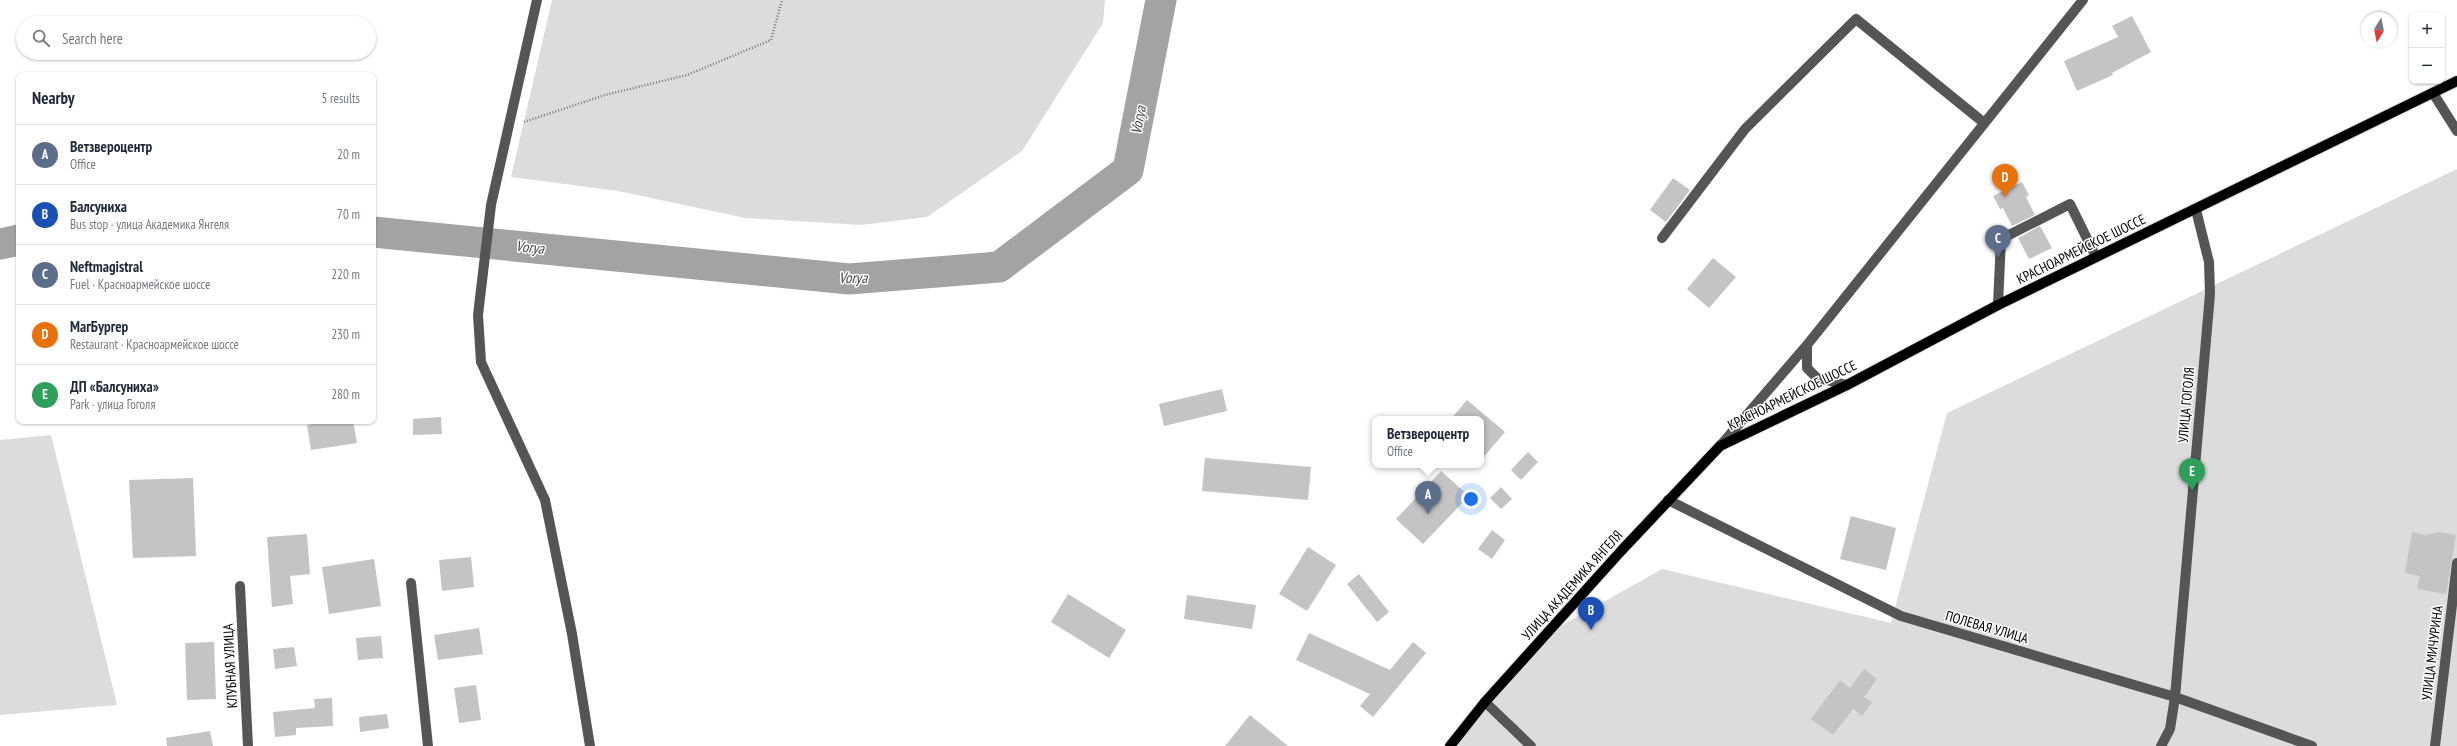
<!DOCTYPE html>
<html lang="en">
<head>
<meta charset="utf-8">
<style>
  body { margin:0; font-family:"PT Sans Narrow",sans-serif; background:#f6f6f7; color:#1f2937 }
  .controls { position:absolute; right:12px; top:12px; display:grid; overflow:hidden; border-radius:8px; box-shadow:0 1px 3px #0004 }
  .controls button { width:36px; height:36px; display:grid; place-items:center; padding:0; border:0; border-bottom:1px solid #e0e1e3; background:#fff; color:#1f2937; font:20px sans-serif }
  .compass { position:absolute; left:2361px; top:12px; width:36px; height:36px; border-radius:50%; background:#fff; box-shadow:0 1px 3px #0004; rotate:190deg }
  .you { position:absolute; left:1471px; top:499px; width:14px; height:14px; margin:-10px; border:3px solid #fff; border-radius:50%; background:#1a73e8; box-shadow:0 0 0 6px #1a73e833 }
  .badge { display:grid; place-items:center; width:26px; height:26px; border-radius:50%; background:#1a73e8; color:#fff; font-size:13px; font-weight:700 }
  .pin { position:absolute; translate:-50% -33px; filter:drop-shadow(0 1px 2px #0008) }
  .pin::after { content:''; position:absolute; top:21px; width:14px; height:12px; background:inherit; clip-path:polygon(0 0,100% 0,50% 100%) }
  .popup { position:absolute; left:1372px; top:416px; width:112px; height:52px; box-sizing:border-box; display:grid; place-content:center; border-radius:8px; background:#fff; filter:drop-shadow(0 1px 3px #0005); font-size:13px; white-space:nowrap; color:#747a83 }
  .popup b { font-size:15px; color:#1f2937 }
  .popup::after { content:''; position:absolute; left:50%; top:100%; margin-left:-8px; border:8px solid transparent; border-top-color:#fff }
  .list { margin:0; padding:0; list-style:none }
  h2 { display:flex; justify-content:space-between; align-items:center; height:52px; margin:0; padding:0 16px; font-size:17px }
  h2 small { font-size:13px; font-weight:400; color:#747a83 }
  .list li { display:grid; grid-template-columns:26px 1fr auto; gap:12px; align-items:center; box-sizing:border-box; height:60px; padding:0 16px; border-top:1px solid #e0e1e3 }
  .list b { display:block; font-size:15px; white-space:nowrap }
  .list p { margin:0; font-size:13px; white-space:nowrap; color:#747a83 }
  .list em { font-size:13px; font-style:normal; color:#747a83 }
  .icon { flex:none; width:22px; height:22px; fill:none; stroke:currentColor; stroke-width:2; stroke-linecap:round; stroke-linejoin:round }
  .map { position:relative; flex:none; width:2457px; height:746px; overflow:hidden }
  .search { position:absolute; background:#fff; box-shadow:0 1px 3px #0004; left:16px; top:16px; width:360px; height:44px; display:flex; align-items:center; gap:10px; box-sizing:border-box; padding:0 14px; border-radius:22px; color:#747a83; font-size:15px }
  .panel { position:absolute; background:#fff; box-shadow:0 1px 3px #0004; left:16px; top:72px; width:360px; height:352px; border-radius:8px }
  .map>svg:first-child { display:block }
  .green { fill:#dcdcdc }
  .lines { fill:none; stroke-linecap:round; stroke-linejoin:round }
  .river { stroke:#a3a3a3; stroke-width:31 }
  .building { fill:#c4c4c4 }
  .major-casing { stroke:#dbdbdb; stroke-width:12 }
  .path { stroke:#777; stroke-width:2.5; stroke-dasharray:1 2; stroke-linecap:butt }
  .minor { stroke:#555; stroke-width:10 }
  .major { stroke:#000; stroke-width:10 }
  .labels { text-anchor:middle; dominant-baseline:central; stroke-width:3; stroke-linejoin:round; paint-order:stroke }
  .street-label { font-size:14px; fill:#000; stroke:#fff }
  .water-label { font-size:15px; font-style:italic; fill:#444; stroke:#fff }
</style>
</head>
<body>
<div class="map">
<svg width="2457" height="746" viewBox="0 0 2457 746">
  <rect width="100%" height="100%" fill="#fff"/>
  <path class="green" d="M552 0H1105L1103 23 1022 151 927 217 861 225 745 218 618 191 511 177Z
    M2457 169V746H1458L1485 702 1550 632 1662 569 1891 623 1947 413Z
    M51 435 117 705 0 715V440Z"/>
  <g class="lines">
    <path class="river" d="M373 232 849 279 999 267 1128 170 1161 0
      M0 244 19 240"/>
  </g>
  <path class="building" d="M2132 16 2151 52 2112 73 2113 75 2077 91 2064 61 2118 37 2112 26Z
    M1673 178 1690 190 1666 222 1650 210Z
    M2022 182 2029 195 2026 197 2035 215 2012 226 2003 208 2000 209 1993 196Z
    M2040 226 2052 248 2029 259 2018 238Z
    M1713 258 1736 277 1709 308 1687 289Z
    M1222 389 1227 411 1164 426 1159 404Z
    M1467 400 1505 432 1481 460V419H1451Z
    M441 417 442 434 413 435V419Z
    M332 421H353L357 443 311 450 307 425Z
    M1528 452 1538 462 1521 480 1511 470Z
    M1205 458 1311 467 1308 500 1202 491Z
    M1441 471 1469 496 1423 544 1396 519Z
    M193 478 196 556 133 558 129 480Z
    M1501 487 1512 499 1501 509 1490 498Z
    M1851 516 1896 528 1886 570 1840 559Z
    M1492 530 1505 540 1492 559 1478 549Z
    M2412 532 2425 535 2440 532 2456 535 2446 594 2417 589 2420 576 2405 573Z
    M307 534 310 574 290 576 293 604 272 607 267 537Z
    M1308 547 1336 565 1307 611 1279 594Z
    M471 557 474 587 442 591 439 560Z
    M374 559 381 606 329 614 322 567Z
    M1359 574 1389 612 1377 622 1347 584Z
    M1068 594 1126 630 1109 658 1051 622Z
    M1187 595 1256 605 1252 629 1184 619Z
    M479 628 483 654 438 660 434 635Z
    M1309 633 1390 670 1413 642 1426 653 1373 717 1360 706 1370 694 1296 660Z
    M381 636 383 658 358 660 356 638Z
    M214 642 216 699 187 700 185 643Z
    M294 647 297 666 275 669 273 649Z
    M1864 669 1877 679 1864 697 1872 702 1862 716 1853 709 1833 735 1811 719 1840 680 1850 688Z
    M476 685 481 720 459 723 454 688Z
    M332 698 333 726 296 728V735L275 737 273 712 315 708 314 699Z
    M387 714 389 728 360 732 359 717Z
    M1250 715 1288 746H1225Z
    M210 731 213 746H167L166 738Z"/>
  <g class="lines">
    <g class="major-casing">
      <path id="major" d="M1450 746 1485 702 1621 551 1720 446 1847 385 1998 305 2457 81"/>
    </g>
    <path class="path" d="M524 122 605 95 687 75 771 40 782 0"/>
    <path class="minor" d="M537 0 491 205 478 315 481 362 545 500 572 634 590 746
      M2433 93 2457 131
      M1662 238 1745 129 1856 19 1983 122
      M1998 305 2001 239 2070 204 2096 257
      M1807 345V368L1817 378 1847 385
      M1720 446 1807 345 2083 0
      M1668 500 1901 616 2175 697 2312 746
      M411 583 428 746
      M240 586 248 746
      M1485 702 1531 746
      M2161 746 2170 729 2175 697 2210 294 2209 262 2196 210
      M2435 746 2457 563"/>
    <use href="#major" class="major"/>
  </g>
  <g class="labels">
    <g class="street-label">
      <text transform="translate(2081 249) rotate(-26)">КРАСНОАРМЕЙСКОЕ ШОССЕ</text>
      <text transform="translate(1792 395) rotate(-26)">КРАСНОАРМЕЙСКОЕ ШОССЕ</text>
      <text transform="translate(2186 405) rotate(-85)">УЛИЦА ГОГОЛЯ</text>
      <text transform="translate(1572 585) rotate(-48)">УЛИЦА АКАДЕМИКА ЯНГЕЛЯ</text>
      <text transform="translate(1987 627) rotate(16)">ПОЛЕВАЯ УЛИЦА</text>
      <text transform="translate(2432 653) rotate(-83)">УЛИЦА МИЧУРИНА</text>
      <text transform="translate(230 666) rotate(-93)">КЛУБНАЯ УЛИЦА</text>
    </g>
    <g class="water-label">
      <text transform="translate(1138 120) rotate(-79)">Vorya</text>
      <text transform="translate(530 247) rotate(6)">Vorya</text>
      <text x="853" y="277">Vorya</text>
    </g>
  </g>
</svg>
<div class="controls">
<button>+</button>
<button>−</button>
</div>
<svg class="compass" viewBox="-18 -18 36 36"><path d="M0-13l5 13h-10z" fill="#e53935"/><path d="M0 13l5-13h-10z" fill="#747a83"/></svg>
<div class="you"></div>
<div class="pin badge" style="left:1428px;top:514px;background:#5c6f8a">A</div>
<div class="popup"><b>Ветзвероцентр</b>Office</div>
<div class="pin badge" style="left:1591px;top:630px;background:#1a4fb4">B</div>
<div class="pin badge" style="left:1998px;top:258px;background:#5c6f8a">C</div>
<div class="pin badge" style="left:2005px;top:197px;background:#e8710a">D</div>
<div class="pin badge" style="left:2192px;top:491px;background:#2e9e5b">E</div>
<div class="search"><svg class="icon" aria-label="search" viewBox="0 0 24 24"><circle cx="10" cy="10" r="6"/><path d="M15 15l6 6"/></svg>Search here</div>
<section class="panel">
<h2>Nearby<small>5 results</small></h2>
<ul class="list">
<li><span class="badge" style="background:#5c6f8a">A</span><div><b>Ветзвероцентр</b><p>Office</p></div><em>20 m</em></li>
<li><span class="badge" style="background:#1a4fb4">B</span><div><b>Балсуниха</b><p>Bus stop · улица Академика Янгеля</p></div><em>70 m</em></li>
<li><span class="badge" style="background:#5c6f8a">C</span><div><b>Neftmagistral</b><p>Fuel · Красноармейское шоссе</p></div><em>220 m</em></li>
<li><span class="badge" style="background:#e8710a">D</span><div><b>МагБургер</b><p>Restaurant · Красноармейское шоссе</p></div><em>230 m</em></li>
<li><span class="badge" style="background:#2e9e5b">E</span><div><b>ДП «Балсуниха»</b><p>Park · улица Гоголя</p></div><em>280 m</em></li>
</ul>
</section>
</div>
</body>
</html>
